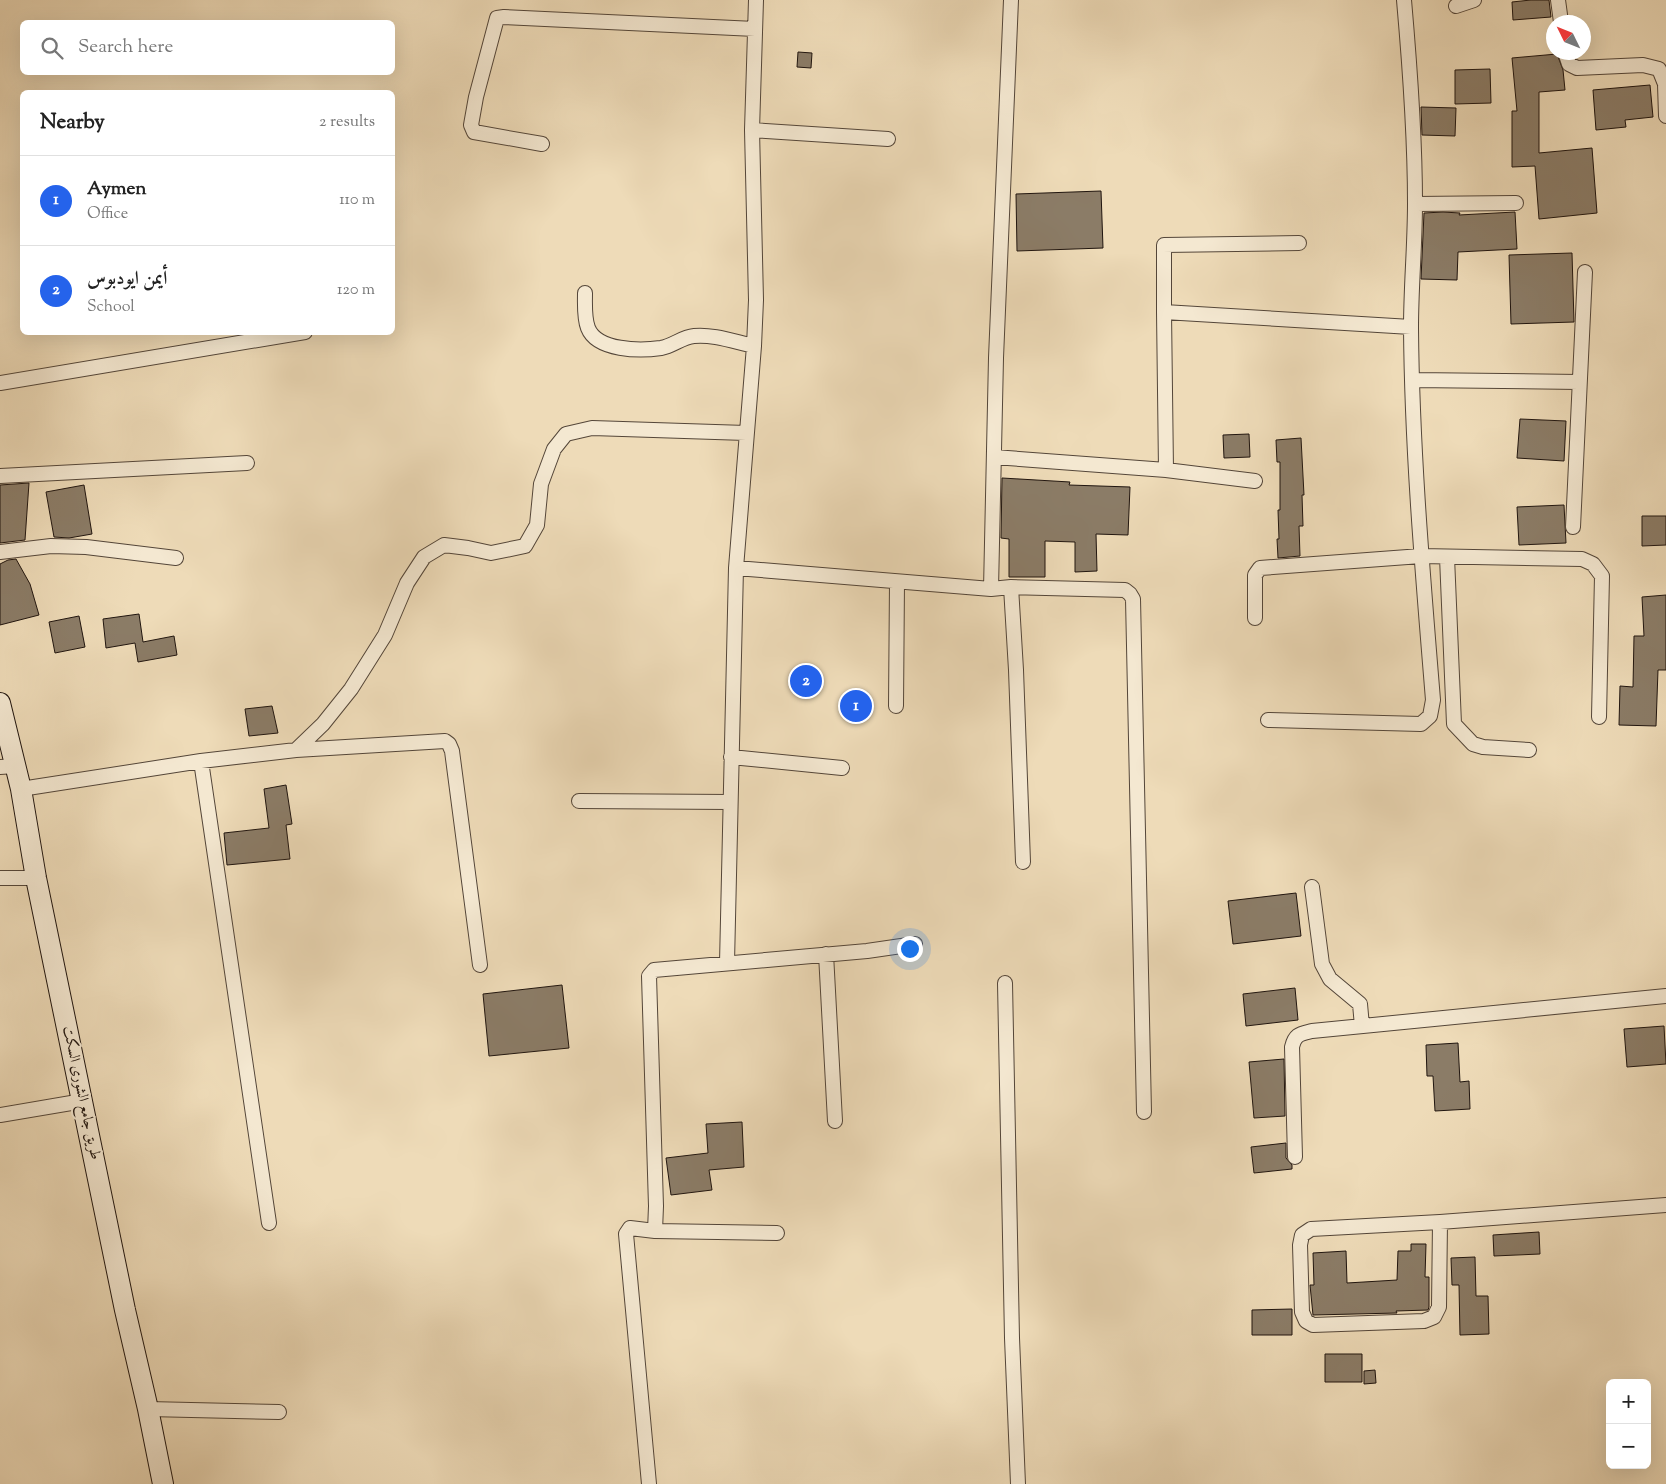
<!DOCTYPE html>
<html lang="en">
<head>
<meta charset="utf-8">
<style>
  body { margin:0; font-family:"Sorts Mill Goudy",Amiri,serif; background:#f6f6f6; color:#222 }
  .controls { position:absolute; right:15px; bottom:15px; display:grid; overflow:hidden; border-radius:8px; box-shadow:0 5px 20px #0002 }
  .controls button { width:45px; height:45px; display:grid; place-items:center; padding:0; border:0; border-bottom:1px solid #e0e0e0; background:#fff; color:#222; font:25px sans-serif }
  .compass { position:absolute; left:1546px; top:15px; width:45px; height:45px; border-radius:50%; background:#fff; box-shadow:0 5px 20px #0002; rotate:313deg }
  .you { position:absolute; left:909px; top:948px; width:18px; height:18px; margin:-12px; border:4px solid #fff; border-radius:50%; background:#1a73e8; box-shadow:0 0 0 8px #1a73e833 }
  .badge { display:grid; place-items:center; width:32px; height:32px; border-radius:50%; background:#2563eb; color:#fff; font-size:16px; font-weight:700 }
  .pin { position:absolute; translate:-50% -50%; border:2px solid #fff; box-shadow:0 1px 5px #0006 }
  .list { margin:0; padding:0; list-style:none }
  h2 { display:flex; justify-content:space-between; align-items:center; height:65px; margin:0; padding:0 20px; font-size:21px }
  h2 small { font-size:16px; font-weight:400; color:#767676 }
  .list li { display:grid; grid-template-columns:32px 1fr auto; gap:15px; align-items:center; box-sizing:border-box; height:90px; padding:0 20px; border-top:1px solid #e0e0e0 }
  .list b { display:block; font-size:19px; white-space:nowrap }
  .list p { margin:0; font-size:16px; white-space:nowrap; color:#767676 }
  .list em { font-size:16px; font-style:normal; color:#767676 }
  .icon { flex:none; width:28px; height:28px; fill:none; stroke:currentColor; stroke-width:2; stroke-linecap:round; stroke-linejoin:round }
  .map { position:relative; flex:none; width:1666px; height:1484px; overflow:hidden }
  .search { position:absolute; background:#fff; box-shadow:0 5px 20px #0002; left:20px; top:20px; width:375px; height:55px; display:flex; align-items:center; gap:12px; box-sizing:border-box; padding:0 18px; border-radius:8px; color:#767676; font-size:19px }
  .panel { position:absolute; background:#fff; box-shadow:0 5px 20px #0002; left:20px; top:90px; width:375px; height:245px; border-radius:8px }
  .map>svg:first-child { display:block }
  .building { fill:#8b7c67; stroke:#20150f }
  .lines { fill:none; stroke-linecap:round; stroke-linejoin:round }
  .street-casing { stroke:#544639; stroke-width:16 }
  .secondary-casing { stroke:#20150f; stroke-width:22 }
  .street { stroke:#f4e8d1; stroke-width:14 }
  .secondary { stroke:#f4e8d1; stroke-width:20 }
  .labels { text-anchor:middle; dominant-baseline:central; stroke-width:4; stroke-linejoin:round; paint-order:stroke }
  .street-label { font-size:15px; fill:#20150f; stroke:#f4e8d1 }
</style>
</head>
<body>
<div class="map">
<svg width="1666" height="1484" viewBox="0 0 1666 1484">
  <rect width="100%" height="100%" fill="#eedbb8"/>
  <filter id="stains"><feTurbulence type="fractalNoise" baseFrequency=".004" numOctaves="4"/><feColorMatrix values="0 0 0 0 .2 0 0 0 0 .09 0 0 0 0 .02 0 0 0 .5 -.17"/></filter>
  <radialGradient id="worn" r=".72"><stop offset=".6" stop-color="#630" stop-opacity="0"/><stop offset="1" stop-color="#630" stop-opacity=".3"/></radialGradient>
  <path class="building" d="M1531 0H1549L1551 17 1513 20 1512 2Z
    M798 52 812 53 811 68 797 67Z
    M1557 54 1563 70 1565 90 1539 92V153L1592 148 1597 213 1539 219 1535 166 1512 167V111H1517L1512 58Z
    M1490 69 1491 103 1455 104V70Z
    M1650 85 1653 117 1625 120 1626 127 1596 130 1593 90Z
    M1421 107 1456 108 1455 136 1422 135Z
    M1101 191 1103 248 1017 251 1016 194Z
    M1443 212 1460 213 1459 215 1515 212 1517 249 1458 252 1457 280 1421 279 1424 213Z
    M1572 253 1574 322 1511 324 1509 255Z
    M1520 419 1566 421 1564 461 1517 458Z
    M1249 434 1250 457 1224 458 1223 435Z
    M1301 438 1304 495H1302L1303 526H1299L1300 556 1278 558 1277 539H1279L1278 510H1280V462H1277L1276 440Z
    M1002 478 1070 482 1069 485 1130 487 1128 535 1096 534 1097 571 1075 572V542L1045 541V577H1009V539L1001 538Z
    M29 483 25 540 0 543V485Z
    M84 485 92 534 69 538 54 537 46 492Z
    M1564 505 1566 543 1519 545 1517 507Z
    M1642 516H1666V545L1642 546Z
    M16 559 30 584 39 615 0 625V564L8 560Z
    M1666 595V670H1658L1656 726 1619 725 1620 686 1633 687 1634 636H1644L1642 597Z
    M139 614 143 642 174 636 177 655 138 662 135 643 106 648 103 619Z
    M79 616 85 647 55 653 49 622Z
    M272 706 278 733 249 736 245 709Z
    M286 785 292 824 286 825 290 859 227 865 224 833 269 828 264 789Z
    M1296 893 1301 936 1233 944 1228 901Z
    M562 985 569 1048 489 1056 483 994Z
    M1295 988 1298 1020 1246 1026 1243 994Z
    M1664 1026 1666 1064 1627 1067 1624 1029Z
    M1458 1043 1460 1082 1469 1081 1470 1109 1435 1111 1433 1076H1427L1426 1045Z
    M1284 1059 1285 1116 1254 1118 1249 1062Z
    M742 1122 744 1167 709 1170 712 1190 671 1195 666 1158 708 1153 706 1124Z
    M1286 1143V1158L1292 1165V1169L1254 1173 1251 1147Z
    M1539 1232 1540 1254 1494 1256 1493 1235Z
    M1411 1244H1426L1425 1277H1429V1307L1428 1310 1396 1311 1397 1313 1313 1315 1310 1285H1314L1313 1253 1346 1251 1347 1283 1397 1280 1398 1251H1411Z
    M1475 1257 1476 1296H1488L1489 1334 1460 1335 1459 1285H1452L1451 1258Z
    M1292 1309V1335H1252V1310Z
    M1325 1354H1362V1382H1325Z
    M1375 1370 1376 1383 1364 1384V1371Z"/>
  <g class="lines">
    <g class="street-casing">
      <path id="street" d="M1558 0 1561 22
        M1456 6 1474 0
        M1565 52 1569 64 1577 68 1643 65 1659 69 1665 84 1666 116
        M752 130 888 139
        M542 144 474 132 471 125 476 97 497 18 504 17 755 29
        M1415 204 1516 203
        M585 293C585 304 584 318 588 328 597 351 640 351 661 348 673 346 682 337 694 336 713 334 735 342 754 346
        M1164 312 1411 327
        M1413 380 1579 382
        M0 383 305 332
        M994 457 1166 470 1164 312V245L1299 243
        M1166 470 1255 481
        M0 476 247 463
        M1573 527 1585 272
        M0 552 51 546 86 547 176 558
        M1447 557 1454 724 1473 744 1483 747 1529 750
        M736 568 991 589 1011 587 1125 590 1130 594 1133 599 1144 1112
        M1011 587 1016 670 1023 862
        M991 589 996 358 1011 0
        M1255 618V575L1260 568 1421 556 1582 559 1593 564 1602 576 1599 717
        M896 706 897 582
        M1268 720 1421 724 1430 716 1433 700C1423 577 1412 452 1411 328 1411 286 1415 245 1415 203 1415 135 1410 68 1404 0
        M296 750 445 741 449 744 452 751 480 965
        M731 757 842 768
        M201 761 269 1223
        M0 767 15 766
        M21 789 201 761 296 750 323 724 351 689 385 635 407 583 424 557 444 545 468 548 491 553 525 546 537 525 541 484 554 449 566 434 592 428 746 433
        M579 801 730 802
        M0 878H36
        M1312 887 1322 964 1330 979 1360 1004 1362 1026
        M826 954 835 1121
        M727 963 736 568 754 346 756 300 752 130 756 0
        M1005 983 1012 1338 1018 1484
        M0 1115 83 1101
        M1295 1157 1292 1047C1295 1034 1300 1034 1312 1031L1666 996
        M1440 1222 1439 1307 1434 1317 1424 1321 1313 1325 1306 1321 1302 1312 1300 1245 1302 1235 1311 1229 1440 1222 1666 1205
        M655 1231 656 1206 649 976 654 970 867 951 915 944
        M148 1409 279 1412
        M649 1484 626 1234 630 1228 655 1231 777 1233"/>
    </g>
    <g class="secondary-casing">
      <path id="secondary" d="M0 703 21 789 36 878 125 1310 148 1409 163 1484"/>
    </g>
    <use href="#street" class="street"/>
    <use href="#secondary" class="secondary"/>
  </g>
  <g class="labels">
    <g class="street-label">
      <text transform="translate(81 1093) rotate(78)">طريق جامع الشورى السكت</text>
    </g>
  </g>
  <rect width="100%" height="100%" filter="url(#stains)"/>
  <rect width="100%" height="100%" fill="url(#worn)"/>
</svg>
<div class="controls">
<button>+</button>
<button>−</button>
</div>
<svg class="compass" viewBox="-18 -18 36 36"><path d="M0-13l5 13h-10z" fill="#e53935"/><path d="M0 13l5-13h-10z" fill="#767676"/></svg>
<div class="you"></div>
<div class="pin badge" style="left:856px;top:706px">1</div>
<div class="pin badge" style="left:806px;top:681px">2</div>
<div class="search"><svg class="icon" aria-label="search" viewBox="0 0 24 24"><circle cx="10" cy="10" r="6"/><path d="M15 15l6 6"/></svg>Search here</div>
<section class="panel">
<h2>Nearby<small>2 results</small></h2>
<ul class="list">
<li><span class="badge">1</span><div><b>Aymen</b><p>Office</p></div><em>110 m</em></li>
<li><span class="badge">2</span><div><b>أيمن ايودبوس</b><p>School</p></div><em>120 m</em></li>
</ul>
</section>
</div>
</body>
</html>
